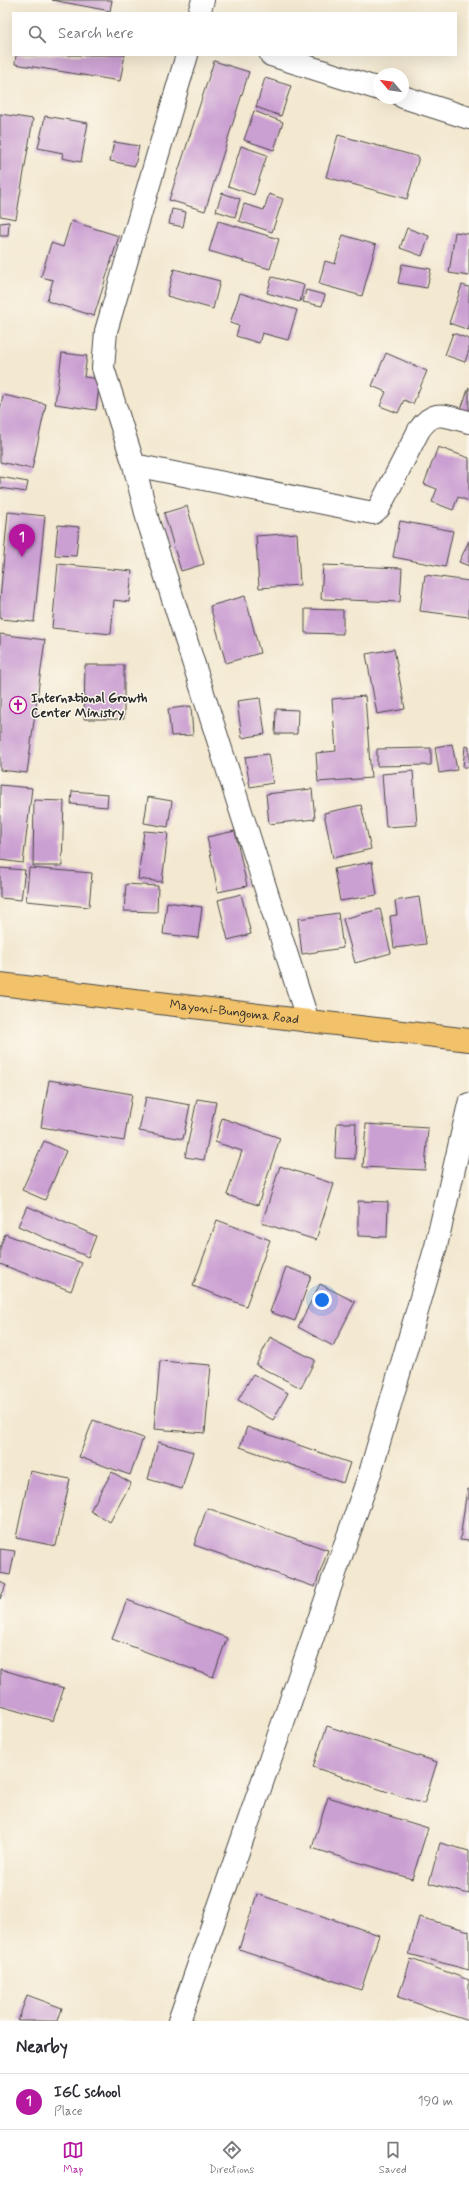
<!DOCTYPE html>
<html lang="en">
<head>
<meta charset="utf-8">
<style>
  body { margin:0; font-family:Mynerve,sans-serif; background:#f2f2f3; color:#2b2b33 }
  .compass { position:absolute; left:373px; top:68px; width:36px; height:36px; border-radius:50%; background:#fff; box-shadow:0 4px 16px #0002; rotate:299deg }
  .you { position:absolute; left:322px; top:1300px; width:14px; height:14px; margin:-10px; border:3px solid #fff; border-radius:50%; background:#1a73e8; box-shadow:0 0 0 6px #1a73e833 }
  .badge { display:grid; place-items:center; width:26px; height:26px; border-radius:50%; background:#b5179e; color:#fff; font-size:13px; font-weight:700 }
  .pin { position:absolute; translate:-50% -33px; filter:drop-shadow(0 1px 2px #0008) }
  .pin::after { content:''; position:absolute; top:21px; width:14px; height:12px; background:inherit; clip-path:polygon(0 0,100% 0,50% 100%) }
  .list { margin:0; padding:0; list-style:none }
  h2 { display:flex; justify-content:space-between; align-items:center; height:52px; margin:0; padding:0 16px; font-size:17px }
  h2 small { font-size:13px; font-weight:400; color:#7c7c81 }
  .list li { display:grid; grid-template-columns:26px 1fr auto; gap:12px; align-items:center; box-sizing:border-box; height:56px; padding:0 16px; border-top:1px solid #e1e1e2 }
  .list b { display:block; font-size:15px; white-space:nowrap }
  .list p { margin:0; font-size:13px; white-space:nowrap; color:#7c7c81 }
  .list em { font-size:13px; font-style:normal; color:#7c7c81 }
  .icon { flex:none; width:22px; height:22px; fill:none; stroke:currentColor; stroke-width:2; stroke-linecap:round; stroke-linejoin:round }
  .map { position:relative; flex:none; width:469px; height:2021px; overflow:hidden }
  .search { position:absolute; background:#fff; box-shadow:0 4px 16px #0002; left:12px; right:12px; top:12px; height:44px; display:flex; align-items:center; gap:10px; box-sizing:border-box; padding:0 14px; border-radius:0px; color:#7c7c81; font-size:15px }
  .sheet { height:108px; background:#fff }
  nav { display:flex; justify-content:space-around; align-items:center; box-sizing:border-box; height:56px; border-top:1px solid #e1e1e2; background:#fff; font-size:11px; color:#7c7c81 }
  nav a { display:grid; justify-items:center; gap:2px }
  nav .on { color:#b5179e }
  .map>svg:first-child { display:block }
  .building { fill:#ca9fd2 }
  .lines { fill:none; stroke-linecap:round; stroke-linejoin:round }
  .street-casing { stroke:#494744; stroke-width:24 }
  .primary-casing { stroke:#494744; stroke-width:24 }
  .street { stroke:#fff; stroke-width:22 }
  .primary { stroke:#f2c26a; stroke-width:22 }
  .labels { text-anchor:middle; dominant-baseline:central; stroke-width:3; stroke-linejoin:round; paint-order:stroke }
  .poi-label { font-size:13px; font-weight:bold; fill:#2b2b2b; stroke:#fbf7ec; text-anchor:start }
  .street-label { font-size:13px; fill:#2b2b2b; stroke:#fbf7ec }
</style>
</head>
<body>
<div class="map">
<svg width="469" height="2021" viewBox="0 0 469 2021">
  <rect width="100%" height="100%" fill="#fbf7ec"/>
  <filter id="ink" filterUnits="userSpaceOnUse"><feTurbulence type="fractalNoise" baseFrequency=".025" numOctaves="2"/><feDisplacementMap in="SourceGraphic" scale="8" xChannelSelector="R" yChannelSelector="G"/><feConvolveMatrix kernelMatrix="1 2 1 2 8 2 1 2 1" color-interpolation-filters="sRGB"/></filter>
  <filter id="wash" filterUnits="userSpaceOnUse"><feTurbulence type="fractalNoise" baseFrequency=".012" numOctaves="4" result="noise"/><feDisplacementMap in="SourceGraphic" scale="16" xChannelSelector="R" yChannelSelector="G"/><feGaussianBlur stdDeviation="0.9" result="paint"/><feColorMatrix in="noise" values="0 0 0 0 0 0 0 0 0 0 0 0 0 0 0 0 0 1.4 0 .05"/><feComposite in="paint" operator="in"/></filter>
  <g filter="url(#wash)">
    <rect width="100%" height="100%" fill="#f3e8d0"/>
    <g id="blocks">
      <path class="building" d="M52 0H112L110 11Z
        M16 55H125L120 81 15 64Z
        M214 61 249 72 205 211 169 200Z
        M265 78 291 86 281 116 256 107Z
        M254 111 283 122 274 150 244 140Z
        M0 114 33 119 16 219 0 216Z
        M45 116 88 123 81 162 62 158 63 153 38 148Z
        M338 135 419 157 407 199 326 177Z
        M114 142 139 146 135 166 110 161Z
        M241 146 267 155 254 195 228 186Z
        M222 193 240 199 235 217 216 211Z
        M269 194 283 199 272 232 239 221 244 204 264 210Z
        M172 209 186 212 183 227 169 224Z
        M71 221 119 236 94 316 47 301 53 280 41 277 51 243 63 247Z
        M218 221 279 239 270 269 209 251Z
        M9 222 8 236H0V223Z
        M407 228 429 236 422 256 400 248Z
        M455 232 469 234V276L449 273Z
        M343 235 376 245 362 296 319 284 325 261 335 264Z
        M402 264 431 269 427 288 398 283Z
        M174 269 220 281 213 309 167 296Z
        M272 277 304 285 300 302 267 293Z
        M462 285 469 287V330L449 323Z
        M306 290 325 295 322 306 303 302Z
        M240 293 297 310 288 340 262 333 259 343 236 336 239 326 230 323Z
        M453 333 469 339V350L465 362 445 355Z
        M62 353 87 356 84 377 100 379 96 410 55 404Z
        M386 353 427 371 413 404 404 400 398 413 380 406 386 392 372 386Z
        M469 387V415L460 412Z
        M3 395 46 404 32 469 0 462V410Z
        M438 447 469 458V501L458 497 453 510 432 502 437 489 424 484Z
        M0 477 28 482 26 492 0 488Z
        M187 506 204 564 181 571 164 513Z
        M8 512 45 516 34 622 0 619V599Z
        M400 521 453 531 445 567 393 557Z
        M58 525 79 527 76 556 55 555Z
        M297 533 300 585 259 588 256 536Z
        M469 541V566L459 562Z
        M58 564 132 571 129 602 114 600 111 634 52 628Z
        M323 565 402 568 400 602 321 599Z
        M425 575 469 581V617L420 611Z
        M245 596 260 653 226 663 210 606Z
        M305 609 343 610V634L305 633Z
        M0 634 45 640 27 773 0 770Z
        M394 649 405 709 377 714 366 654Z
        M85 665H124V719H84Z
        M365 696 371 778 318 782 316 753 336 751 332 699Z
        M260 698 265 734 242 738 237 701Z
        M191 706 193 735 171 736 168 709Z
        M276 709 298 710 297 734H275Z
        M452 744 457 770 439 773 435 747Z
        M465 746 469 747V767H463Z
        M431 748V765L377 766V749Z
        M268 754 273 783 250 787 245 757Z
        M413 771 417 825 386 827 382 774Z
        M0 785 32 788 23 863 0 860Z
        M312 789 315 819 269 824 266 794Z
        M72 791 108 794 107 807 71 804Z
        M148 797 172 801 168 827 144 823Z
        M34 800 64 801 62 866H33Z
        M361 805 371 849 333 858 324 813Z
        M144 831 168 833 162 882 138 879Z
        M235 831 247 886 218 892 207 837Z
        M372 862 377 895 340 901 334 869Z
        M0 868 25 870 21 900 0 898Z
        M29 868 92 873 89 907 26 901Z
        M126 884 158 886 157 912 124 911Z
        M241 894 251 934 228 940 218 900Z
        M419 897 426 944 394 948 390 916 397 915 395 901Z
        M167 902 202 907 198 938 163 934Z
        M380 909 391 953 355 963 343 919Z
        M338 913 343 948 302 954 298 919Z
        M49 1080 132 1094 124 1141 41 1127Z
        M146 1097 190 1105 183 1139 139 1131Z
        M197 1099 216 1102 204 1160 185 1157Z
        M222 1118 280 1138 258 1205 227 1195 242 1151 215 1142Z
        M337 1123H356L355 1159 335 1158Z
        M366 1124 428 1128 425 1170 363 1167Z
        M44 1141 66 1151 45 1200 22 1190Z
        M280 1166 334 1184 316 1240 262 1223Z
        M358 1201 388 1202 387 1237 358 1236Z
        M27 1206 96 1236 88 1257 18 1226Z
        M217 1220 270 1240 246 1306 193 1286Z
        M5 1234 82 1263 71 1291 0 1264V1248Z
        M286 1267 311 1276 295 1321 270 1312Z
        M320 1284 355 1302 333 1346 298 1327Z
        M270 1337 315 1360 301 1388 256 1365Z
        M160 1361 211 1365 205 1433 154 1429Z
        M253 1374 288 1393 273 1420 238 1400Z
        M93 1420 143 1438 130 1475 79 1457Z
        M247 1427 350 1463 343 1483 240 1447Z
        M158 1442 193 1452 182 1489 148 1479Z
        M30 1471 70 1479 56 1546 16 1538Z
        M112 1472 131 1483 110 1522 90 1511Z
        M467 1489H469V1541L460 1540Z
        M207 1508 328 1550 315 1587 194 1545Z
        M0 1549 15 1551 10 1575 0 1573Z
        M0 1582 6 1585 0 1599Z
        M127 1600 227 1638 213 1677 112 1639Z
        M0 1669 64 1688 53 1721 0 1706Z
        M327 1726 437 1762 424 1804 313 1767Z
        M328 1797 428 1828 412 1879 312 1848Z
        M440 1843 469 1851V1894L429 1883Z
        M257 1894 379 1935 361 1990 239 1949Z
        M419 1917 469 1931V1970L409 1954Z
        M411 1959 469 1980V2021L398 1997Z
        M27 1995 62 2008 58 2021H18Z"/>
    </g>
  </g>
  <g filter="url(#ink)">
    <use href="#blocks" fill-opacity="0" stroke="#494744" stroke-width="1"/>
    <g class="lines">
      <g class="street-casing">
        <path id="street" d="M199 13 203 0
          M187 55 106 331 103 368 134 465 148 521 308 1021
          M271 55 379 89
          M403 97 469 118
          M134 465 373 513 379 508 419 430C435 407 446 417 469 422
          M179 2021 371 1470 436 1246 469 1104"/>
      </g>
      <g class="primary-casing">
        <g id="primary">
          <path id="s1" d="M0 984 469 1040"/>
        </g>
      </g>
      <use href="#street" class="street"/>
      <use href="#primary" class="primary"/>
    </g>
  </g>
  <defs>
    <g id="church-ring" transform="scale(0.9)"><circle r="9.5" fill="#fbf7ec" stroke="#b5179e" stroke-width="1.5"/><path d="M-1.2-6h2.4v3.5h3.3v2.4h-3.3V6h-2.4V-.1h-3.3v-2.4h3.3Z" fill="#b5179e"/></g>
  </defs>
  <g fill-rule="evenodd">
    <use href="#church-ring" x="18" y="705"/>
  </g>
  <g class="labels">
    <g class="poi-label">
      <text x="31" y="698">International Growth<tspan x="31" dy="15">Center Ministry</tspan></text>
    </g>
    <g class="street-label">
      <text stroke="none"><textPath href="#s1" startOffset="236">Mayoni-Bungoma Road</textPath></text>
    </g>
  </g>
</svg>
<svg class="compass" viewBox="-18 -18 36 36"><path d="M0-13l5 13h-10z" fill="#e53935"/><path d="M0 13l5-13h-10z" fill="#7c7c81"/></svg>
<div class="you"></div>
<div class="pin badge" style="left:22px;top:557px">1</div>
<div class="search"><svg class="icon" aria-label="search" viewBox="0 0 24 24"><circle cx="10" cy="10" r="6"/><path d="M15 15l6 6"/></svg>Search here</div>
</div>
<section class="sheet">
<h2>Nearby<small></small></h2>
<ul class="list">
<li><span class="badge">1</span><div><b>IGC school</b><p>Place</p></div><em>190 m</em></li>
</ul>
</section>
<nav>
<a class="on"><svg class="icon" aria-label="map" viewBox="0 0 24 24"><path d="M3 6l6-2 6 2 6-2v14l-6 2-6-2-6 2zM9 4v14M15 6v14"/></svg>Map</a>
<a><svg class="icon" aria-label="directions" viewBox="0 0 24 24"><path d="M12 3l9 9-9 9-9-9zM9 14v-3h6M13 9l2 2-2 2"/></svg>Directions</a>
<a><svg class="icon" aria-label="saved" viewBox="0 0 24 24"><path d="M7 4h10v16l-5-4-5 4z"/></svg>Saved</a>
</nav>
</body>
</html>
